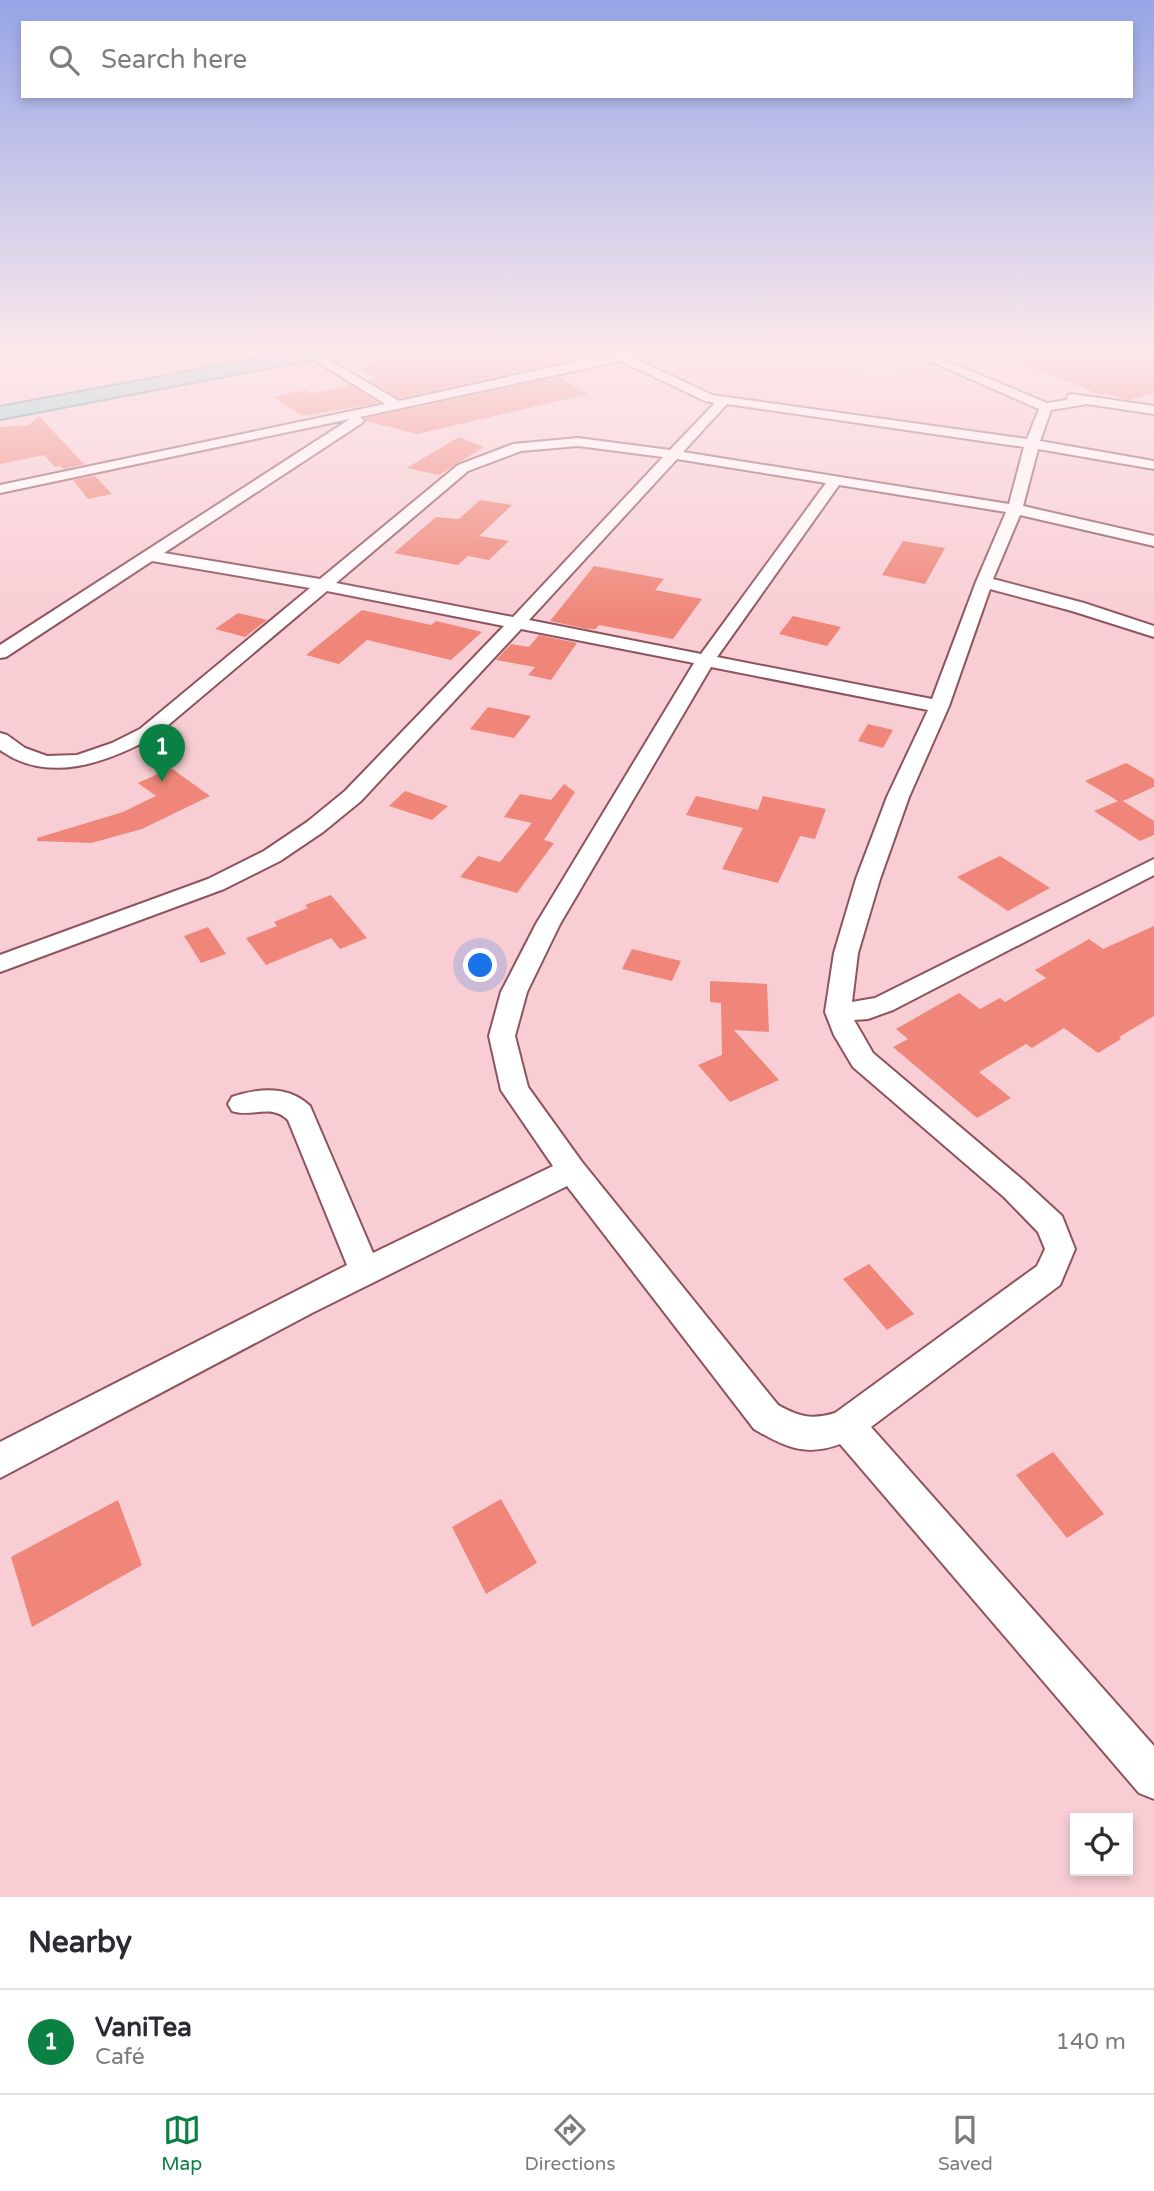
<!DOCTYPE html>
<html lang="en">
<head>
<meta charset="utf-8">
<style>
  body { margin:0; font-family:"Varela Round",sans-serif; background:#f2f2f3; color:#2b2b33 }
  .controls { position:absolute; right:21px; bottom:21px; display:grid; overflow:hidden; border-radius:0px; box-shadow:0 4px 10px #0003 }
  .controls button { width:63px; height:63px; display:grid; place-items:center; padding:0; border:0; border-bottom:2px solid #e1e1e2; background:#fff; color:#2b2b33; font:35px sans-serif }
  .you { position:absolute; left:481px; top:966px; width:24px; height:24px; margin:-18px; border:5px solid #fff; border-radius:50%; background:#1a73e8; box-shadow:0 0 0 10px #1a73e833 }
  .badge { display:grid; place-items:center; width:46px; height:46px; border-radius:50%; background:#0b8043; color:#fff; font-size:23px; font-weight:700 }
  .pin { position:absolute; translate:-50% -58px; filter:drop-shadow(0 2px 4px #0008) }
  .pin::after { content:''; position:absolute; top:37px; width:24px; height:21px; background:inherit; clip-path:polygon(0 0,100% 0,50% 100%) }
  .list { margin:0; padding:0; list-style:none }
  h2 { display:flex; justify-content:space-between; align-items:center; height:91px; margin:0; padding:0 28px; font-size:30px }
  h2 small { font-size:23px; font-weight:400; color:#7c7c81 }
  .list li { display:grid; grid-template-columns:46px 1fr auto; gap:21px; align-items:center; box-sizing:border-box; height:105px; padding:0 28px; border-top:2px solid #e1e1e2 }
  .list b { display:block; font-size:26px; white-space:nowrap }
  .list p { margin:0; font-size:23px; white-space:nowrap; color:#7c7c81 }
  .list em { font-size:23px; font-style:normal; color:#7c7c81 }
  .icon { flex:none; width:38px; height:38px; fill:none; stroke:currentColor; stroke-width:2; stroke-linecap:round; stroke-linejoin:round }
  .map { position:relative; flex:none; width:1154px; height:1897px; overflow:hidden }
  .search { position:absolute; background:#fff; box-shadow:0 4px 10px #0003; left:21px; right:21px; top:21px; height:77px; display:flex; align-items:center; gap:18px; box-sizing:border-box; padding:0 24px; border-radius:0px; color:#7c7c81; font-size:26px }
  .sheet { height:196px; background:#fff }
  nav { display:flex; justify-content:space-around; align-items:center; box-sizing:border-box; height:98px; border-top:2px solid #e1e1e2; background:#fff; font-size:19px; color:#7c7c81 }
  nav a { display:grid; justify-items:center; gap:4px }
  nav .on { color:#0b8043 }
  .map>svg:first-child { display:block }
  .built { fill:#fcbfc9 }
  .building { fill:#ef8679 }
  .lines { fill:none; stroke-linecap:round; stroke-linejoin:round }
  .minor-casing { stroke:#8e535e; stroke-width:4 }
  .trunk-casing { stroke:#448581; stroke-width:4 }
  .minor { fill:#fff; fill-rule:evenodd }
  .trunk { fill:#7bd4ce; fill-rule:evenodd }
</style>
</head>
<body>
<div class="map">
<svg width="1154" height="1897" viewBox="0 0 1154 1897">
  <rect width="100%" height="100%" fill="#f8ced4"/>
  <path class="built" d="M700 351H816L877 377 927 366 1034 412 1023 441 739 402 648 362Z"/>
  <path class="building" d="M426 351H590V356L399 398 370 381 377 379 360 369 369 367 363 363Z
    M1068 351H1154V393L1129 400 1103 393 1102 395 1019 363Z
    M558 377 588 394 417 434 366 421V418Z
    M350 385 378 403 303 416 273 397 305 390 311 394Z
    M39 416 82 462 85 464 63 469 60 466 55 467 44 455 0 464V427L29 425Z
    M459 437 484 447 439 475 407 468Z
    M95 476 112 494 88 499 73 480Z
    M480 500 512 505 479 536 509 541 489 560 468 556 458 565 394 553 436 517 459 519Z
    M903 541 945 548 925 584 882 575Z
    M594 566 664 579 655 590 702 599 673 639 599 625 596 629H587L550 621Z
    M362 610 431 625 436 621 482 632 451 660 367 640 339 664 306 655Z
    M238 613 267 620 245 637 215 629Z
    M793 616 841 627 827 646 779 634Z
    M539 635 577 643 551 680 528 675 535 667 496 660 511 644 529 647Z
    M488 707 531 716 514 738 470 729Z
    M868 724 893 730 883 748 858 741Z
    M1126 763 1154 779V787L1123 801 1154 821V835L1140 841 1094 811 1118 801 1085 781Z
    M171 768 210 796 142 829 91 843 37 841V838L123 812 156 796 138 783Z
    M564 784 575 792 544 840 554 843 517 893 460 877 478 856 500 862 532 823 504 817 520 794 551 800Z
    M405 791 448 806 432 820 389 806Z
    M696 796 758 810 763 796 826 809 815 839 800 836 778 883 722 869 743 828 686 815Z
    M1000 856 1050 888 1008 911 957 877Z
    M331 895 367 938 340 949 331 938 266 965 246 938 277 926 274 922 308 908 305 905Z
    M1154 926V1016L1119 1037 1121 1039 1098 1053 1064 1028 1032 1048 1026 1044 979 1072 1011 1098 977 1118 893 1047 908 1039 896 1029 959 993 980 1009 1000 998 1005 1002 1046 978 1035 970 1089 939 1103 949Z
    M208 927 226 954 201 963 184 936Z
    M632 949 681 961 672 981 622 969Z
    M710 981 767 984 769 1032 734 1030 779 1080 730 1102 698 1065 722 1055 721 1003 710 1002Z
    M869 1264 914 1314 887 1330 843 1279Z
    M1053 1452 1104 1514 1067 1538 1016 1475Z
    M501 1499 537 1563 486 1594 452 1527Z
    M118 1500 142 1565 32 1627 11 1557Z"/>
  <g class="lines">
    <g class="minor-casing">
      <path id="minor" d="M300 351H314L399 401 620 352 658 351 634 358 712 395 1027 439 1039 409 907 351H923L1047 403 1067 400 1068 395 1072 394 1154 406V414L1087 404 1051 410 1040 441 1154 461V469L1038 449 1023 506 1154 536V546L1020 515 993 579 1084 603 1154 626V637L1072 611 990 589 949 706 909 797 880 879 858 953 852 1002 875 998 1154 859V875L893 1010 868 1019 854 1020 873 1053 1024 1181 1062 1216 1075 1249 1060 1285 871 1427 1154 1746V1799L1139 1793 840 1444C805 1457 785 1447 754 1429L567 1186 312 1313 0 1478V1442L347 1265 288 1120C271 1103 252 1118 232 1111L228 1104 232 1097C259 1088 288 1085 310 1106L373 1253 553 1166 501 1090 489 1036 501 992 536 924 694 663 521 629 361 801 323 832 280 861 224 889 0 972V955L208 879 264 851 307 822 345 791 504 626 327 591 154 737C107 762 49 785 0 750V733L7 735 25 748 47 756 77 755 112 743 140 729 310 588 152 561 6 657 0 658V645L350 419 0 493V485L385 404ZM621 361 705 401 715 403 670 450 578 438 513 444 458 465 320 579 164 553 362 423 364 420 360 417ZM727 404 1024 447 1009 504 683 452ZM578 446 663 457 513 617 336 583 468 471 521 451ZM677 459 826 483 701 654 529 620ZM839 485 1006 512 976 582 932 699 717 657ZM711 667 928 710 887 797 856 879 834 953 825 1012 834 1035 853 1067 1004 1197 1038 1232 1045 1249 1037 1266 835 1413C812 1420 799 1417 778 1405L582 1162 528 1087 515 1036 527 992 560 924Z"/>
    </g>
    <g class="trunk-casing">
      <path id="trunk" d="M300 351H338L329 356 0 419V407Z"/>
    </g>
    <use href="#minor" class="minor"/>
    <use href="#trunk" class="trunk"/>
  </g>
  <linearGradient id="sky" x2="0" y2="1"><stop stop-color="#96a5e6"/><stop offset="0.57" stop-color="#fce9ec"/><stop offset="1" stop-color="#fce9ec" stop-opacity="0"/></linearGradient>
  <rect width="1154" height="617" fill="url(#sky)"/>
</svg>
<div class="controls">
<button><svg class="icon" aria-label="locate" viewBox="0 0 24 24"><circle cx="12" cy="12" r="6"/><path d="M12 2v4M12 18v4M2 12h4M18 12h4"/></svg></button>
</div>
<div class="you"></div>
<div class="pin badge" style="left:162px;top:782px">1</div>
<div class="search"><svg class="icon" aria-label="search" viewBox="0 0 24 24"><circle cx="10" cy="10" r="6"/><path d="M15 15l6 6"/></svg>Search here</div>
</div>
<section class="sheet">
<h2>Nearby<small></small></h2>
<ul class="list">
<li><span class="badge">1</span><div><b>VaniTea</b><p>Café</p></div><em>140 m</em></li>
</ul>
</section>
<nav>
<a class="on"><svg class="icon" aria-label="map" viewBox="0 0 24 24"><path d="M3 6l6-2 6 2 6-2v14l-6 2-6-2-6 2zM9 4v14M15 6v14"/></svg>Map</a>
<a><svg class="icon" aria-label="directions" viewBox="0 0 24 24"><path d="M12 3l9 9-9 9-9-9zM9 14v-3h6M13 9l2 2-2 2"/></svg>Directions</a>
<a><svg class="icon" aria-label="saved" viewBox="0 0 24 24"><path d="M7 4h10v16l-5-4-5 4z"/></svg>Saved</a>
</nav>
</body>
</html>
